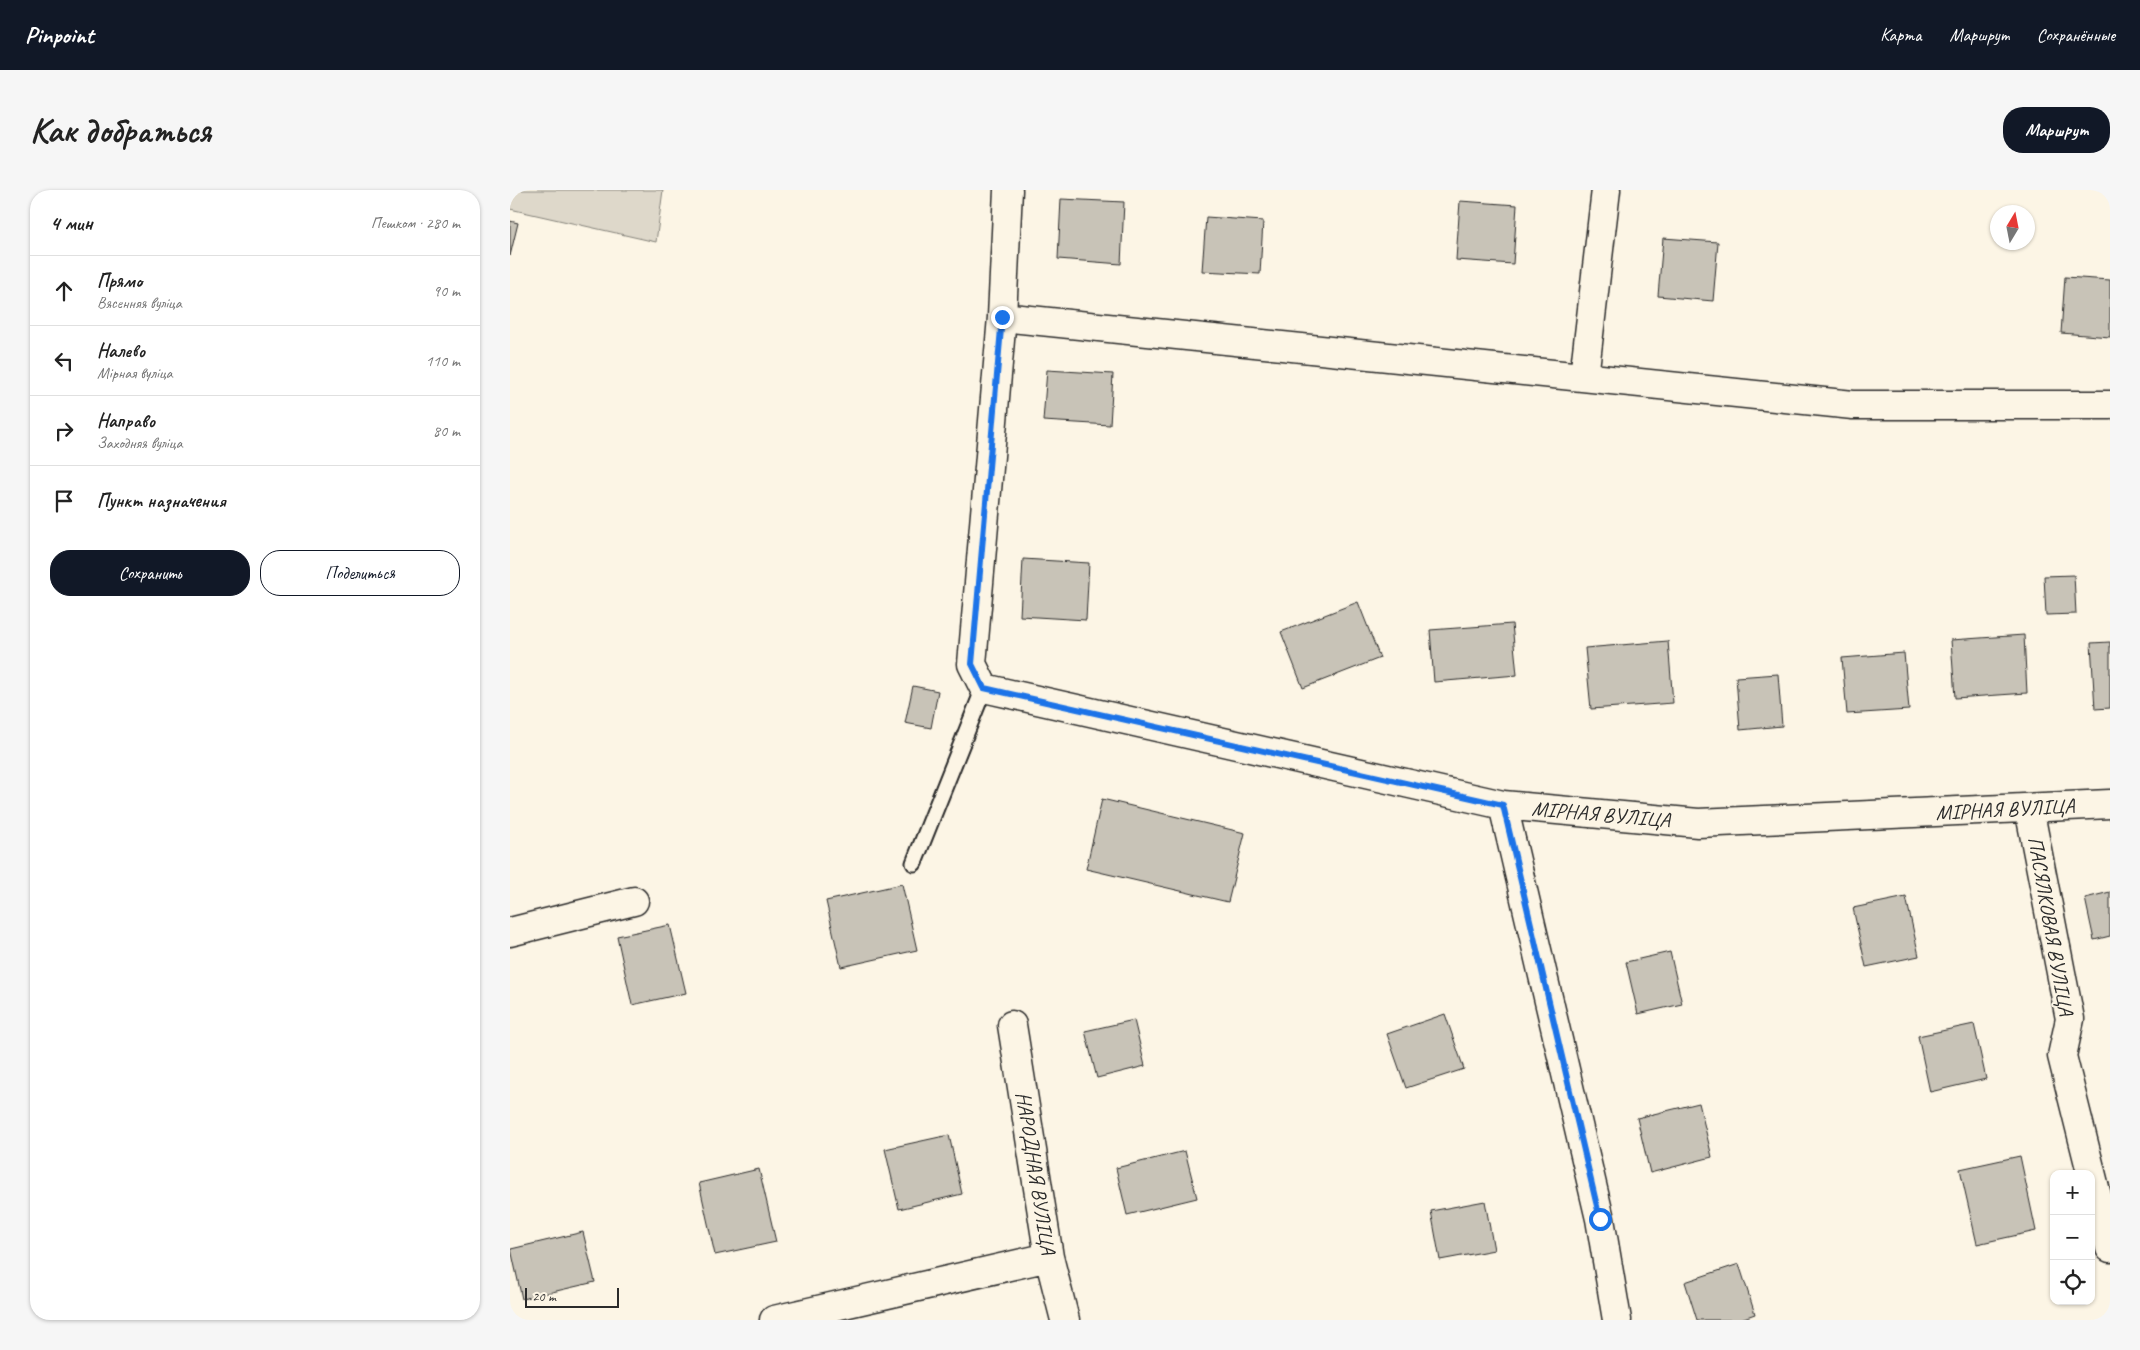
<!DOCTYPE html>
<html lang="ru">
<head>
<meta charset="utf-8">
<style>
  body { margin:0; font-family:Caveat,sans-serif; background:#f6f6f6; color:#222 }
  .controls { position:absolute; right:15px; bottom:15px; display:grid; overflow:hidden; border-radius:10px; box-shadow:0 1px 4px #0004 }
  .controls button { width:45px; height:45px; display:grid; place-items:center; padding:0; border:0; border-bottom:1px solid #e0e0e0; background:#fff; color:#222; font:25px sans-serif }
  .compass { position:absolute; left:1480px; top:15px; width:45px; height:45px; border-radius:50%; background:#fff; box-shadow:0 1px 4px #0004; rotate:10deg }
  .scale { position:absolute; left:15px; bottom:12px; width:94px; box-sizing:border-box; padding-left:5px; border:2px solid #2b2b2b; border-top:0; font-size:14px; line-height:18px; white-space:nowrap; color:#2b2b2b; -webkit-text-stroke:4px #fcf5e5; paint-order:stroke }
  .stop { position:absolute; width:15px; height:15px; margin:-11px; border:4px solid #1a73e8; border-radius:50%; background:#fff }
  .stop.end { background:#1a73e8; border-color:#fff; box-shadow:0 1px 5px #0008 }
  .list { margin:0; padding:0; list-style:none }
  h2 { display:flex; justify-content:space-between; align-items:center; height:65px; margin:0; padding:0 20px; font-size:21px }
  h2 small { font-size:16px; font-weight:400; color:#767676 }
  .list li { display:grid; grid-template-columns:32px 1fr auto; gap:15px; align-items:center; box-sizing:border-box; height:70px; padding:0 20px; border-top:1px solid #e0e0e0 }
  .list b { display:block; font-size:19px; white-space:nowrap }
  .list p { margin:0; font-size:16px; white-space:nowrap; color:#767676 }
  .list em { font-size:16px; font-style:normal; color:#767676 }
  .actions { display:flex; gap:10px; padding:15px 20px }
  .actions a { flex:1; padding:11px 0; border:1px solid #111827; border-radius:20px; text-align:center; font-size:18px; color:#111827 }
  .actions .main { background:#111827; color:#fff }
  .icon { flex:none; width:28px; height:28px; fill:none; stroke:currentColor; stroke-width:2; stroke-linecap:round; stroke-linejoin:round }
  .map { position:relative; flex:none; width:1600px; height:1130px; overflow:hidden; border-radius:20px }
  header { display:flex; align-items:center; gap:30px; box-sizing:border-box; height:70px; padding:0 25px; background:#111827; color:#fff }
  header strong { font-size:24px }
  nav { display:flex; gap:28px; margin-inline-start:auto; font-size:18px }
  .intro { display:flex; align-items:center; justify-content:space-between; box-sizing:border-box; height:120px; padding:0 30px }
  h1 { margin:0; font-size:35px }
  .button { padding:12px 22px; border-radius:20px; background:#111827; color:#fff; font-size:18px; font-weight:700 }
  main { display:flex; gap:30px; padding:0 30px }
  aside { flex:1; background:#fff; border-radius:20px; box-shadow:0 1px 4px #0004 }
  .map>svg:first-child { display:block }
  .green { fill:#ded8ca; stroke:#84827a }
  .building { fill:#c8c3b7; stroke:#2b2b2b }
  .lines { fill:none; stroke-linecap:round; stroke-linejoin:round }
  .lane-casing { stroke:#2b2b2b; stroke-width:19 }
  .street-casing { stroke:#2b2b2b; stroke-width:31 }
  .lane { stroke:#fcf5e5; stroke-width:15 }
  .street { stroke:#fcf5e5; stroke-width:28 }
  .route { stroke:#1a73e8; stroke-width:6 }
  .labels { text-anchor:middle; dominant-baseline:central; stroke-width:4; stroke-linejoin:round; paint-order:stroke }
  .street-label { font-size:21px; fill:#2b2b2b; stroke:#fcf5e5 }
</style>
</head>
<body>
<header>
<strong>Pinpoint</strong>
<nav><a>Карта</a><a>Маршрут</a><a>Сохранённые</a></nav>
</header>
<div class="intro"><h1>Как добраться</h1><a class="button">Маршрут</a></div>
<main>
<aside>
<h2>4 мин<small>Пешком · 280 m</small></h2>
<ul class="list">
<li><svg class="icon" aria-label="ahead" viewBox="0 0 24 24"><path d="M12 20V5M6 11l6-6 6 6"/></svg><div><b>Прямо</b><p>Вясенняя вуліца</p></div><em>90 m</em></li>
<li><svg class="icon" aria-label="left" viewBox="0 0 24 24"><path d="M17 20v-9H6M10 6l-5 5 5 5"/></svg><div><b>Налево</b><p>Мірная вуліца</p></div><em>110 m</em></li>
<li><svg class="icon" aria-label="right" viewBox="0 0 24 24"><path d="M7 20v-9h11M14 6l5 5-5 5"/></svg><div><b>Направо</b><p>Заходняя вуліца</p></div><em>80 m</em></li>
<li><svg class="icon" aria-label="arrive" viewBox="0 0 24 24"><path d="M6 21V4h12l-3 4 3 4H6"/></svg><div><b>Пункт назначения</b></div></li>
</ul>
<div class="actions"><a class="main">Сохранить</a><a>Поделиться</a></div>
</aside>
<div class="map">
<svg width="1600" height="1130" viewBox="0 0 1600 1130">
  <rect width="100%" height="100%" fill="#fcf5e5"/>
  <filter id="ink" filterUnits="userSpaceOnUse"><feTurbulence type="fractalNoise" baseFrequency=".02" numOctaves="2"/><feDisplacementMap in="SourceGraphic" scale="10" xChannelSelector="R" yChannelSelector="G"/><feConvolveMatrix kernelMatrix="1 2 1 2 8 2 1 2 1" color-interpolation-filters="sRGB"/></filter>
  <g filter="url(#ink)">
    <path class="green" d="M0 0H153L146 52 0 19Z"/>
    <path class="building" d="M551 9 614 12 611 74 548 69Z
      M950 11 1007 15 1003 74 946 70Z
      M696 27 753 31 750 84 692 81Z
      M0 31 8 33 0 66Z
      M1153 48 1208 52 1203 111 1148 106Z
      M1555 87 1600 90V147L1551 143Z
      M537 180 603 184 600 235 533 231Z
      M513 369 579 373 576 430 510 426Z
      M1564 385 1566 424 1536 425 1534 386Z
      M848 412 870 468 793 498 771 442Z
      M1002 434 1007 485 924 492 920 440Z
      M1514 445 1517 503 1445 508 1441 450Z
      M1158 451 1163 513 1081 519 1075 458Z
      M1600 452V518L1585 519 1581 453Z
      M1394 463 1399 520 1337 524 1332 468Z
      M1268 484 1272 536 1230 540 1226 487Z
      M403 496 428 501 421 538 395 533Z
      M592 609 735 643 718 712 576 679Z
      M392 694 407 760 331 777 316 711Z
      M1600 702V746L1584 750 1575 708Z
      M1396 707 1409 766 1356 777 1343 718Z
      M160 735 176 803 122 815 107 746Z
      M1160 762 1172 814 1128 824 1116 772Z
      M935 824 954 879 896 898 877 844Z
      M624 830 635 876 587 888 575 841Z
      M1464 834 1476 889 1420 902 1408 846Z
      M1189 913 1202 967 1140 983 1127 928Z
      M439 945 452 1004 389 1019 375 959Z
      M675 961 687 1008 617 1025 606 978Z
      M1510 966 1526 1041 1467 1054 1450 979Z
      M249 979 266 1052 205 1065 189 993Z
      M975 1011 984 1060 930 1070 921 1021Z
      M73 1042 85 1092 12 1109 1 1059Z
      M1229 1074 1245 1124 1228 1130H1187L1175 1092Z"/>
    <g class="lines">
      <g class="lane-casing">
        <path id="lane" d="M404 673 474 498"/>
      </g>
      <g class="street-casing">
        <path id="street" d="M498 0 492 127 462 474 474 498 993 615 1188 633 1600 614
          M492 127 1343 215H1600
          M1074 187 1096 0
          M993 615 1090 1029 1107 1130
          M1519 618 1560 829 1552 866 1600 1058
          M0 742 124 711
          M502 835 539 1067 555 1130
          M264 1130 539 1067"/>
      </g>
      <use href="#lane" class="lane"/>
      <use href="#street" class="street"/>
    </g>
  </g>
  <g class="lines" filter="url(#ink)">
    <path class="route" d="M492 127 462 474 474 498 993 615 1090 1029"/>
  </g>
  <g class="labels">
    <g class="street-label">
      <text transform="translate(1495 619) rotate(-3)">МІРНАЯ ВУЛІЦА</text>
      <text transform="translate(1091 624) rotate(5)">МІРНАЯ ВУЛІЦА</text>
      <text transform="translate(1541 736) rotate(80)">ПАСЯЛКОВАЯ ВУЛІЦА</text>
      <text transform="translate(526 983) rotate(81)">НАРОДНАЯ ВУЛІЦА</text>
    </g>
  </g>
</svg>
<div class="controls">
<button>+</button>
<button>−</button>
<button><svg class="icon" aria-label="locate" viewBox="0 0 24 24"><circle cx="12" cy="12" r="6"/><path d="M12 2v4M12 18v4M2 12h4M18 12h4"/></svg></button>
</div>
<svg class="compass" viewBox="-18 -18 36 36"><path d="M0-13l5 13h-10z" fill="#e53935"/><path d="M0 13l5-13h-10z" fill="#767676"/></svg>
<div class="scale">20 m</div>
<div class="stop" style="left:1090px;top:1029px"></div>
<div class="stop end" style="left:492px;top:127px"></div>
</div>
</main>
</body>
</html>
